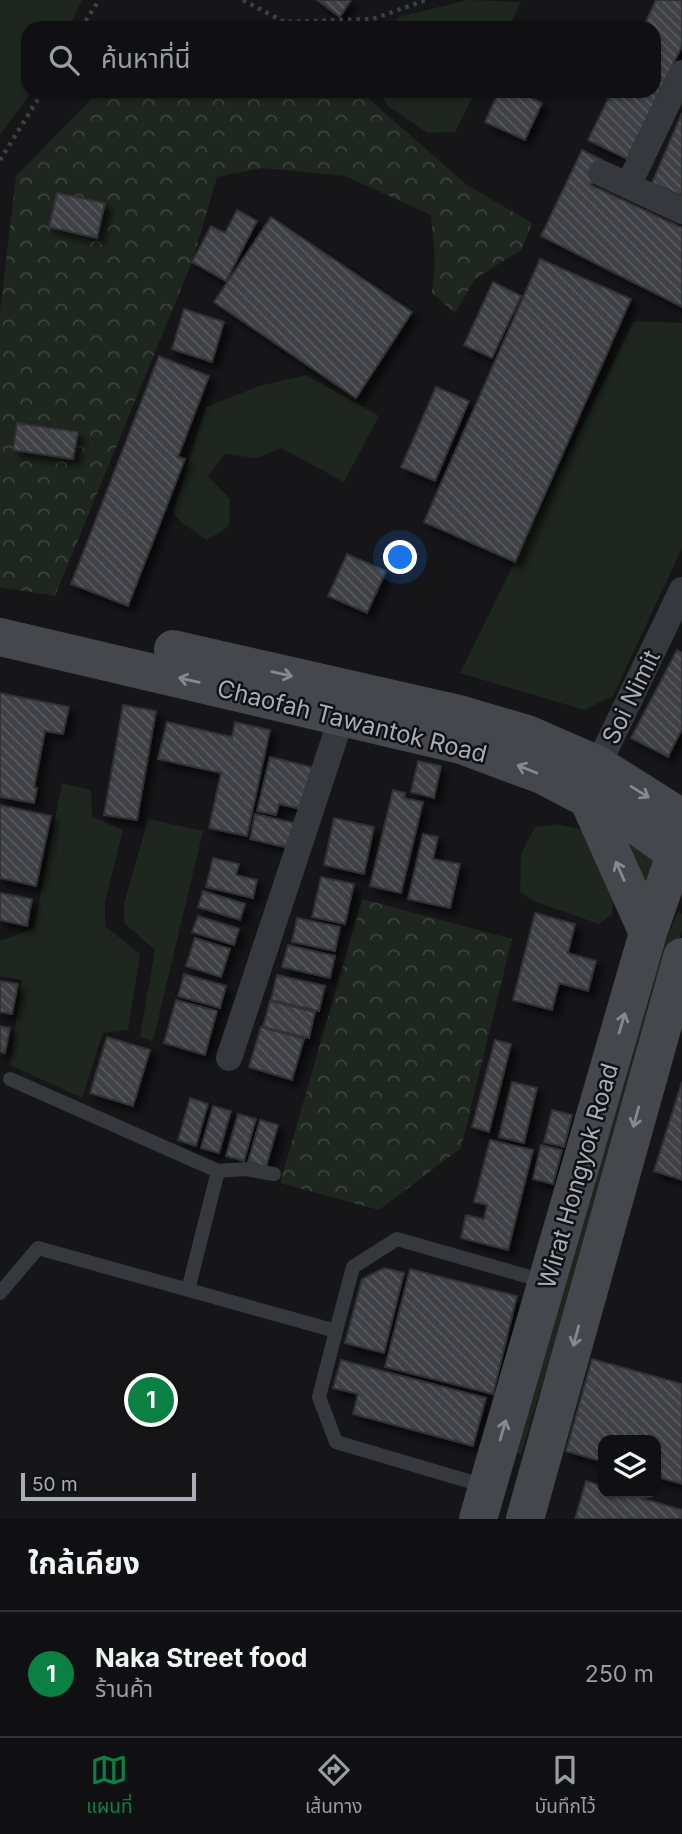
<!DOCTYPE html>
<html lang="th">
<head>
<meta charset="utf-8">
<style>
  body { margin:0; font-family:Inter,"Noto Sans Thai",sans-serif; background:#1e1e20; color:#f1f3f6 }
  .controls { position:absolute; right:21px; bottom:21px; display:grid; overflow:hidden; border-radius:14px; box-shadow:0 2px 5px #0004 }
  .controls button { width:63px; height:63px; display:grid; place-items:center; padding:0; border:0; border-bottom:2px solid #303032; background:#101012; color:#f1f3f6; font:35px sans-serif }
  .scale { position:absolute; left:21px; bottom:18px; width:175px; box-sizing:border-box; padding-left:7px; border:4px solid #a8adb8; border-top:0; font-size:19px; line-height:24px; white-space:nowrap; color:#a8adb8; -webkit-text-stroke:5px #111113; paint-order:stroke }
  .you { position:absolute; left:401px; top:558px; width:24px; height:24px; margin:-18px; border:5px solid #fff; border-radius:50%; background:#1a73e8; box-shadow:0 0 0 10px #1a73e833 }
  .badge { display:grid; place-items:center; width:46px; height:46px; border-radius:50%; background:#0b8043; color:#fff; font-size:23px; font-weight:700 }
  .pin { position:absolute; translate:-50% -50%; border:4px solid #fff; box-shadow:0 2px 7px #0006 }
  .list { margin:0; padding:0; list-style:none }
  h2 { display:flex; justify-content:space-between; align-items:center; height:91px; margin:0; padding:0 28px; font-size:30px }
  h2 small { font-size:23px; font-weight:400; color:#9c9d9f }
  .list li { display:grid; grid-template-columns:46px 1fr auto; gap:21px; align-items:center; box-sizing:border-box; height:126px; padding:0 28px; border-top:2px solid #303032 }
  .list b { display:block; font-size:26px; white-space:nowrap }
  .list p { margin:0; font-size:23px; white-space:nowrap; color:#9c9d9f }
  .list em { font-size:23px; font-style:normal; color:#9c9d9f }
  .icon { flex:none; width:38px; height:38px; fill:none; stroke:currentColor; stroke-width:2; stroke-linecap:round; stroke-linejoin:round }
  .map { position:relative; flex:none; width:682px; height:1519px; overflow:hidden }
  .search { position:absolute; background:#101012; box-shadow:0 2px 5px #0004; left:21px; right:21px; top:21px; height:77px; display:flex; align-items:center; gap:18px; box-sizing:border-box; padding:0 24px; border-radius:21px; color:#9c9d9f; font-size:26px }
  .sheet { height:217px; background:#101012 }
  nav { display:flex; justify-content:space-around; align-items:center; box-sizing:border-box; height:98px; border-top:2px solid #303032; background:#101012; font-size:19px; color:#9c9d9f }
  nav a { display:grid; justify-items:center; gap:4px }
  nav .on { color:#0b8043 }
  .map>svg:first-child { display:block }
  .green { fill:#1e261f }
  .forest { fill:url(#forest-crowns) }
  .building { fill:url(#building-back-hatch); stroke:#303034; stroke-width:2; filter:url(#shadow) }
  .lines { fill:none; stroke-linecap:round; stroke-linejoin:round }
  .path { stroke:#3d3f44; stroke-width:4.5; stroke-dasharray:3.5 5; stroke-linecap:butt }
  .lane { stroke:#37383d; stroke-width:14 }
  .street { stroke:#37383d; stroke-width:26 }
  .secondary { stroke:#45474d; stroke-width:38 }
  .oneway { stroke:#858993 }
  .labels { text-anchor:middle; dominant-baseline:central; stroke-width:5; stroke-linejoin:round; paint-order:stroke }
  .street-label { font-size:24px; fill:#a8adb8; stroke:#111113 }
</style>
</head>
<body>
<div class="map">
<svg width="682" height="1519" viewBox="0 0 682 1519">
  <defs>
    <pattern id="forest-crowns" width="20" height="18" patternUnits="userSpaceOnUse" patternTransform="scale(1.75)"><rect width="20" height="18" fill="#1e261f"/><path d="M2 6a3 3 0 1 1 6 0M12 15a3 3 0 1 1 6 0" fill="none" stroke="#3c433d"/></pattern>
    <pattern id="building-back-hatch" width="6" height="6" patternUnits="userSpaceOnUse" patternTransform="scale(1.75)"><rect width="6" height="6" fill="#404145"/><path d="M-1 5l2 2M0 0l6 6M5-1l2 2" fill="none" stroke="#595a5e"/></pattern>
    <filter id="shadow"><feDropShadow dx="6" dy="6" stdDeviation="3.5" flood-color="#0009"/></filter>
  </defs>
  <rect width="100%" height="100%" fill="#161618"/>
  <path class="green" d="M0 0H82L69 28H28V91H32L0 135Z
    M467 0 521 2 508 28H389L399 17Z
    M379 91H476L455 132 428 133 388 106Z
    M634 321 682 323V548L613 696 584 710 460 673Z
    M306 375 379 416 344 482 281 448 257 458 225 454 208 476 230 499 229 526 207 540 182 523 173 512 206 407 259 386Z
    M62 783 91 790 92 817 123 830 105 902V926L140 954 128 1030 103 1033 82 1098 10 1065 22 980 0 976V941L34 928Z
    M148 819 203 831 153 1041 140 1037 155 950 124 923V904Z
    M557 824 602 834 615 887 612 915 599 924 536 902 520 892 521 854 535 827Z
    M628 841 679 873 651 915Z
    M678 912 682 914V930L571 1309 542 1385 521 1455 517 1453 657 962Z"/>
  <path class="forest" d="M99 91H360L467 185 532 223 522 249 475 279 455 313 432 293 435 261 431 215 345 176 263 168 217 177 192 262 55 596 0 587V312L16 176Z
    M362 899 512 939 461 1148 379 1210 280 1183Z"/>
  <path class="building" d="M317 0H351L340 17Z
    M656 0H682V46L627 159 588 140 612 91H654V28H643Z
    M499 91H516L542 103 525 140 485 122Z
    M682 113V196L652 183Z
    M582 150 602 160 591 185 682 228V307L541 236Z
    M57 193 105 203 97 238 49 227Z
    M237 210 257 221 226 281 192 262 211 226 225 233Z
    M271 217 412 312 356 398 214 302Z
    M540 259 631 299 515 562 424 522Z
    M493 282 521 296 492 358 464 345Z
    M184 309 224 322 212 362 172 349Z
    M159 356 209 376 178 457 185 459 128 606 71 584Z
    M436 387 469 401 435 481 401 467Z
    M17 423 78 432 73 459 13 450Z
    M347 554 386 571 367 613 328 596Z
    M677 650 682 653V729L668 757 631 738Z
    M0 693 69 707 63 734 45 731 34 788H37L34 803 0 797Z
    M123 705 156 711 137 820 104 815Z
    M167 722 232 737 235 722 270 730 247 836 209 828 221 773 158 759Z
    M270 757 315 768 305 810 279 804 276 815 257 811Z
    M418 761 441 766 434 798 411 792Z
    M393 790 405 793 404 798 423 802 401 893 370 886Z
    M0 805 51 816 36 886 0 878Z
    M255 814 299 824 293 849 250 839Z
    M334 818 374 827 364 874 324 865Z
    M423 834 438 837 433 859 460 864 450 908 408 899Z
    M213 858 239 864 236 875 257 880 253 898 206 887Z
    M321 877 354 884 345 924 312 917Z
    M203 891 245 904 240 920 198 907Z
    M0 893 32 899 27 926 0 920Z
    M535 913 575 924 568 953 596 961 588 991 559 983 552 1010 513 1000Z
    M198 916 239 929 234 945 192 932Z
    M297 918 340 927 335 951 292 942Z
    M195 938 230 949 221 977 186 966Z
    M288 945 335 956 330 978 282 967Z
    M184 974 226 986 220 1008 178 996Z
    M277 975 325 986 319 1011 271 1000Z
    M0 981 18 984 12 1014 0 1012Z
    M176 1000 217 1011 205 1055 164 1043Z
    M270 1001 315 1012 309 1038 263 1027Z
    M0 1026 10 1028 5 1053 0 1052Z
    M261 1027 304 1039 292 1080 249 1067Z
    M107 1037 150 1050 133 1106 90 1093Z
    M495 1040 511 1044 489 1132 472 1127Z
    M512 1082 537 1088 524 1143 499 1137Z
    M682 1082V1180L654 1171Z
    M190 1098 208 1104 196 1146 178 1140Z
    M213 1106 231 1111 219 1153 201 1148Z
    M552 1110 572 1115 564 1147 544 1142Z
    M238 1114 256 1119 244 1161 226 1156Z
    M260 1120 278 1125 266 1167 248 1162Z
    M490 1140 533 1150 508 1250 461 1238 466 1215 484 1219 487 1205 474 1202Z
    M541 1145 562 1150 553 1184 533 1179Z
    M384 1268 404 1273 384 1353 345 1343 362 1279Z
    M410 1269 517 1296 493 1394 385 1367Z
    M592 1359 682 1384V1484L656 1477V1440H603V1462L566 1451Z
    M341 1360 486 1398 473 1446 353 1414 358 1394 333 1388Z
    M586 1481 603 1486V1493H625L682 1510V1519H575Z"/>
  <g class="lines">
    <path class="path" d="M243 0 284 22 373 19 426 0
      M81 28 99 0
      M0 160 43 91"/>
    <path class="lane" d="M10 1079 218 1171
      M188 1290 218 1171 245 1169 274 1174
      M0 1293 38 1248 336 1331 353 1267 397 1239 547 1282
      M336 1331 319 1397 336 1442 485 1486"/>
    <path class="street" d="M601 173 682 211
      M628 186 682 73
      M598 765 682 590
      M229 1058 342 716"/>
    <path class="secondary" d="M0 637 461 745 542 775 588 799 634 824 682 858
      M173 649 459 714 527 734 598 765 682 818
      M588 799 648 933
      M478 1519 648 933 682 835
      M525 1519 682 957"/>
  </g>
  <defs><path id="oneway-shaft" d="M-6 0H5M1.5-3L5.5 0L1.5 3" fill="none" stroke-width="1.6" stroke-linecap="round" stroke-linejoin="round" transform="scale(1.75)"/></defs>
  <g class="oneway">
    <use href="#oneway-shaft" transform="translate(282 674) rotate(13)"/>
    <use href="#oneway-shaft" transform="translate(189 680) rotate(-167)"/>
    <use href="#oneway-shaft" transform="translate(527 769) rotate(-158)"/>
    <use href="#oneway-shaft" transform="translate(640 792) rotate(32)"/>
    <use href="#oneway-shaft" transform="translate(620 871) rotate(-114)"/>
    <use href="#oneway-shaft" transform="translate(622 1023) rotate(-74)"/>
    <use href="#oneway-shaft" transform="translate(636 1117) rotate(105)"/>
    <use href="#oneway-shaft" transform="translate(576 1336) rotate(105)"/>
    <use href="#oneway-shaft" transform="translate(503 1430) rotate(-74)"/>
  </g>
  <g class="labels">
    <g class="street-label">
      <text transform="translate(631 697) rotate(-64)">Soi Nimit</text>
      <text transform="translate(352 721) rotate(14)">Chaofah Tawantok Road</text>
      <text transform="translate(578 1176) rotate(-74)">Wirat Hongyok Road</text>
    </g>
  </g>
</svg>
<div class="controls">
<button><svg class="icon" aria-label="layers" viewBox="0 0 24 24"><path d="M12 4l9 5-9 5-9-5zM3 14l9 5 9-5"/></svg></button>
</div>
<div class="scale">50 m</div>
<div class="you"></div>
<div class="pin badge" style="left:151px;top:1400px">1</div>
<div class="search"><svg class="icon" aria-label="search" viewBox="0 0 24 24"><circle cx="10" cy="10" r="6"/><path d="M15 15l6 6"/></svg>ค้นหาที่นี่</div>
</div>
<section class="sheet">
<h2>ใกล้เคียง<small></small></h2>
<ul class="list">
<li><span class="badge">1</span><div><b>Naka Street food</b><p>ร้านค้า</p></div><em>250 m</em></li>
</ul>
</section>
<nav>
<a class="on"><svg class="icon" aria-label="map" viewBox="0 0 24 24"><path d="M3 6l6-2 6 2 6-2v14l-6 2-6-2-6 2zM9 4v14M15 6v14"/></svg>แผนที่</a>
<a><svg class="icon" aria-label="directions" viewBox="0 0 24 24"><path d="M12 3l9 9-9 9-9-9zM9 14v-3h6M13 9l2 2-2 2"/></svg>เส้นทาง</a>
<a><svg class="icon" aria-label="saved" viewBox="0 0 24 24"><path d="M7 4h10v16l-5-4-5 4z"/></svg>บันทึกไว้</a>
</nav>
</body>
</html>
